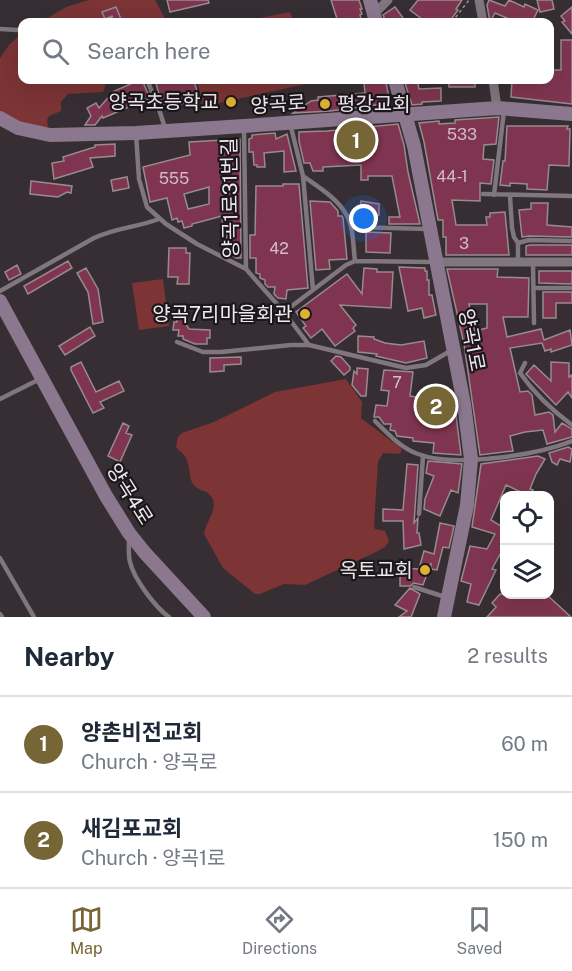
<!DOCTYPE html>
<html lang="en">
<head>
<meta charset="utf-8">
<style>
  body { margin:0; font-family:"Public Sans","Noto Sans KR",sans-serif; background:#f2f2f3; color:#1f2937 }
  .controls { position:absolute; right:18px; bottom:18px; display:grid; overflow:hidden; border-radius:12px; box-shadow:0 6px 24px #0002 }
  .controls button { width:54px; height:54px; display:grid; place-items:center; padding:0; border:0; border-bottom:2px solid #e0e1e3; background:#fff; color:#1f2937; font:30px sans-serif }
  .you { position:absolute; left:364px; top:219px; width:21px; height:21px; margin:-15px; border:4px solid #fff; border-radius:50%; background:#1a73e8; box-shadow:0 0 0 9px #1a73e833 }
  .badge { display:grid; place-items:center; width:39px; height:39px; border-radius:50%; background:#766636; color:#fff; font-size:20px; font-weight:700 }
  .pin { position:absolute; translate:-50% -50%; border:3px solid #fff; box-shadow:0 2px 6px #0006 }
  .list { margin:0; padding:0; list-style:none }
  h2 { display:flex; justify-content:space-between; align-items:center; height:78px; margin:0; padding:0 24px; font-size:26px }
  h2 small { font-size:20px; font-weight:400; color:#747a83 }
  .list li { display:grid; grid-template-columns:39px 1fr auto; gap:18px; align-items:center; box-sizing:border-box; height:96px; padding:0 24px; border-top:2px solid #e0e1e3 }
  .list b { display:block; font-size:22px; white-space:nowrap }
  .list p { margin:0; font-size:20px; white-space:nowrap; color:#747a83 }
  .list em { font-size:20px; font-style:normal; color:#747a83 }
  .icon { flex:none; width:33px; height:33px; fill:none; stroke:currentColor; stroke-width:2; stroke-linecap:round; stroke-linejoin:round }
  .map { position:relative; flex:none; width:572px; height:617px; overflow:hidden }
  .search { position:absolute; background:#fff; box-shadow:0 6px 24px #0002; left:18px; right:18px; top:18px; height:66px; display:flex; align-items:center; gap:15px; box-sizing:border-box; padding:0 21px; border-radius:12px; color:#747a83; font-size:22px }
  .sheet { height:270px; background:#fff }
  nav { display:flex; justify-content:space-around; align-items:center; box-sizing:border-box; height:84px; border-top:2px solid #e0e1e3; background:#fff; font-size:16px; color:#747a83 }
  nav a { display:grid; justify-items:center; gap:3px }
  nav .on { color:#766636 }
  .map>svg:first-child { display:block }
  .green { fill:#7c3435 }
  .building { fill:#7f3550; stroke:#978b8e; stroke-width:1.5; fill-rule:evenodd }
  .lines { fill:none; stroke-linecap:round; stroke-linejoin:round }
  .path { stroke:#9c9599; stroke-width:1.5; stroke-dasharray:3 3; stroke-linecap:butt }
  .lane { stroke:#80767d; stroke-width:4.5 }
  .street { stroke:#80767d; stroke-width:9 }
  .secondary { stroke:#8b788e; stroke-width:14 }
  .poi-dot { fill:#e0b034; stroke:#1b171a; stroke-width:2 }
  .labels { text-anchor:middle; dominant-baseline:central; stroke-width:4.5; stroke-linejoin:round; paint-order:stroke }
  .number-label { font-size:16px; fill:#d3bcc6 }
  .poi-label { font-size:20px; fill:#efe9ed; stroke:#1b171a; text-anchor:end }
  .street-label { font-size:20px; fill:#efe9ed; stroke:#1b171a }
</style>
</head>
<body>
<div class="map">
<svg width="572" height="617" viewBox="0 0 572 617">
  <rect width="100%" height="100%" fill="#362e33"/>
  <path class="green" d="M89 0H155L167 22H148L139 18 131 22H41L66 7Z
    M290 12 294 22H241Z
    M22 33V80H105L106 83 103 92 68 94 61 102V111L49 116 47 120 48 127H30L0 113V58L9 45Z
    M197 80H307L308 81 306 84 205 106 203 105Z
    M163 279 169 326 139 330 132 283Z
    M346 379 362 402 361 418 402 449 400 454 383 453 378 462 374 525 375 529 385 531 389 541 385 547 378 551 305 585 284 584 260 594H255L223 568 204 534C206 519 223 506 207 492 185 486 193 475 186 458 184 453 180 452 176 447L178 437 182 433 214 422 275 392Z"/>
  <path class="building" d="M167 0H208L209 3 170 12Z
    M331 0H359L362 9H360L362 14 360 15 362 22H338Z
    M418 0H462L456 9 458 10 449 22H426L410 10Z
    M489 0 505 6 509 0 524 7 525 4 538 10 532 22H516L495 13 490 22 487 5Z
    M537 0H552L554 9 540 12Z
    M116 7 121 19 114 22 112 16 105 19 102 12Z
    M395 7 406 22H386L383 15Z
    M572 7V34L562 22 565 21 561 16Z
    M561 40H572V104L511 97 512 80H549V70H561Z
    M140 80H142L150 98 103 118 102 116 95 125H85L91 116 87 108 96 103 99 108 114 91Z
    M155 80H194L199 99 167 108 166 104 162 105 161 101Z
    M367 80H384L386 82 390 103 330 111 293 113 311 101 318 100V97L365 93 364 83 368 82Z
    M404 80H417L419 89 441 88V101L422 102V104L412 105Z
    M449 80H475V87H449Z
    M499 117 496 144 484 145 483 159 494 160 491 184 480 183V201L452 200 456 225H487L486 217H490V213L505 212 509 255H446V237H443V220H438L424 142 419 123 439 121V124L455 123V120Z
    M398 124 404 145 408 172 420 224H389V217H400L392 176H368V180H361V165L323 167V171H313L310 163H304L299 141V132L327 131Z
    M507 126H568L567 129H570L569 166 549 165 547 190 527 189V184L510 183V186L500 185 503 161H505Z
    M275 133 276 139 287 134 296 171 284 172V151L264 153 265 167H257V165H254L253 152H249V139L252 138V135Z
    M240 139 241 258H236L227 251V234H223L222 216 192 224V226L184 228 182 221 178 222 177 218 172 220 167 198 150 202 143 167 190 155 189 142ZM209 187V204L188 209 184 194Z
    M115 144V156L90 158 93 167 54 179 52 163 64 161 63 157 95 147V145Z
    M127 177 129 188 113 191 111 180Z
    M31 181 72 186 71 193 67 192 58 197 30 194Z
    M283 184H299L308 288 287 290 286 299 278 298 274 294 275 287H268L265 284V280L260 278V274L256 273V258H250V235H255L256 186H283Z
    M310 201 330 202 338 211V216H342L343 218 347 259 329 260 330 269 316 270Z
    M361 201 379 204V215L360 216Z
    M531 203H548L547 225 572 227V237L529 236 522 237 519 210 531 209Z
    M366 232 391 233 390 253 366 252Z
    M530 245H572V255H526V246Z
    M169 248H186V253H190L189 284H177L178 277H168Z
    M68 261 72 268 28 294 24 286Z
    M17 265 21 274 9 280 5 272Z
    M399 267 425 268V271H427V280H429V295H432L436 315 424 318 422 308 408 311Z
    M86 268 98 289 103 322 93 324 88 292 77 273Z
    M364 268 377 269V272H393L391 308 340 305 356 325 353 328 355 331 335 346 322 329 311 338 303 328 306 326 296 312 347 274 362 294Z
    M447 269H498L497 277 529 278 528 317H503L507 337 541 329 544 340 570 330 572 345 551 352V349L545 351 542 343 510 348 520 392 528 391 532 395 535 415 549 412 553 415 555 432 562 423 572 429V437L547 444 543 430 525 432 510 436 513 451 480 455 464 344ZM469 304H487V328L475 331Z
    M539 271H572V284L539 283Z
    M543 292H572V303H556V318H543Z
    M177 314H185V323L189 329 210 330V338H207V344H195L183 339V336H178L179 330H173L174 322H177Z
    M90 327 95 336 65 355 59 346Z
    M358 336 374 337V339L385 343 401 345 424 341 427 358 406 363 376 356 377 354 358 352Z
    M336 356 341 357 350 367V370L344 375 331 361Z
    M241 357V364L224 365V371L210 372V358Z
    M81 362 96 392 119 381 124 391 100 402 104 408 93 413 71 370V367Z
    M551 362 569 363V377L572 375V398L568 392 556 405 526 374 534 365 551 381Z
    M357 368 368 369 366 396H361L352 385 354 371 357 374Z
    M384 370 413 372 410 396 450 402 448 416 456 415 461 455 433 453 434 443 413 441V438L397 436 395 431 390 430 391 424H384L379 417H374L376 405 387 406 389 391 381 390Z
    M123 423 129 426 126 433 132 435 120 462 108 456Z
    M568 447 572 449 570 462 560 459 557 465 552 462 549 453Z
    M538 456 545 459 536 474 530 489 533 490 530 495H522L523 493 506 485 491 520 504 528V547L492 569 496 570 479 605 467 602 471 584 461 581 470 546 487 549 495 534 472 527 481 464Z
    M428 461 462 464 458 493 451 490 440 516 424 509 425 499 434 476 426 473Z
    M407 464 418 465 414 523 418 518 417 533H419L421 545 404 549 403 521H383V509L403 510Z
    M440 523 454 526 449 548 443 547 437 570 431 569V563L423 585 414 583 410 586H400V568L419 569 424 551 434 554Z
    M410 588 420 594 411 617H399L407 611 395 605Z
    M500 594H546L571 617H487L496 607 492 603Z"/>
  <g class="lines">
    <path class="path" d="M452 22 469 0"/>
    <path class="lane" d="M0 29 18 30
      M550 37H552
      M147 80 158 106 165 128
      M493 82 502 80
      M290 123 303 176 313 290
      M244 129 246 269
      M136 134 139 179 147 207 166 224 197 244 246 269 284 312 309 345
      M303 176C317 186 337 198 346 214 354 227 353 247 355 261
      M483 194 572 196
      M494 195 504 111
      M510 196 512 228 514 237 518 243V263
      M351 227 428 229
      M518 243 529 240 572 241
      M533 263 534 323
      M534 288H572
      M0 291 94 238C115 228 138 227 159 219
      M284 312 346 265 355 261 433 262
      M177 342 203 352H221L291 345H309L406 368 426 365 452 350
      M525 363 520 373C534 393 553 411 572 425
      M0 399 40 379
      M375 421C388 434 401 448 418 454 454 468 537 455 572 441
      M419 514 423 456
      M129 538C129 546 128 555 130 562 134 579 155 607 169 617
      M0 558 34 617
      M414 587 445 597
      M0 614 2 617"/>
    <path class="street" d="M479 0 483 22
      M374 14 388 0
      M493 80 497 108
      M437 262H572"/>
    <path class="secondary" d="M370 0 376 22
      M395 80 414 146 464 404 471 459 467 505 444 617
      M0 118 18 128 50 135 136 133 244 126 497 108 572 114
      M0 301 106 496 129 533 145 553 204 617"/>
  </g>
  <g class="poi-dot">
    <circle cx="231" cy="102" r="6"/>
    <circle cx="325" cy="104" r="6"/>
    <circle cx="305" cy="314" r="6"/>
    <circle cx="425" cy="570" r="6"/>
  </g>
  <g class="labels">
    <g class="number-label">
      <text x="462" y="134">533</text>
      <text x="452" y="176">44-1</text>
      <text x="174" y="178">555</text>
      <text x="464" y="243">3</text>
      <text x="279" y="248">42</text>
      <text x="397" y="382">7</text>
    </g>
    <g class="poi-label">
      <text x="219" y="102">양곡초등학교</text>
      <text x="337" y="104" text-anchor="start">평강교회</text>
      <text x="293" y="314">양곡7리마을회관</text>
      <text x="413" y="570">옥토교회</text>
    </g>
    <g class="street-label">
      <text transform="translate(278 104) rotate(-4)">양곡로</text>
      <text transform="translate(230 198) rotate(-91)">양곡1로31번길</text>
      <text transform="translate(472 340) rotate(79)">양곡1로</text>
      <text transform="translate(130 494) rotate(58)">양곡4로</text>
    </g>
  </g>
</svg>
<div class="controls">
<button><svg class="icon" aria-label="locate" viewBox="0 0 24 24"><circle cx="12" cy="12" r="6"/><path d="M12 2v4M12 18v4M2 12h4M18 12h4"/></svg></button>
<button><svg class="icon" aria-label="layers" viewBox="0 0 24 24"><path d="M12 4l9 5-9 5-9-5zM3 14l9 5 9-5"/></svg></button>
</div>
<div class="you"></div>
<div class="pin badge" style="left:356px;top:140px">1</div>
<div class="pin badge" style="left:436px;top:406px">2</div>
<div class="search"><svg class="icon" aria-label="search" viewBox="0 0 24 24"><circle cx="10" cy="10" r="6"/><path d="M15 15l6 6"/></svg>Search here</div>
</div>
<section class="sheet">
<h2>Nearby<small>2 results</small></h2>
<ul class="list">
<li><span class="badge">1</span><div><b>양촌비전교회</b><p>Church · 양곡로</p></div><em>60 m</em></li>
<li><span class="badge">2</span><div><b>새김포교회</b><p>Church · 양곡1로</p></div><em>150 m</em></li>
</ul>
</section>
<nav>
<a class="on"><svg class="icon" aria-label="map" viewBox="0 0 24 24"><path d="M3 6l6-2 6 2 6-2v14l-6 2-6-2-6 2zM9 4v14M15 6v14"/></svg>Map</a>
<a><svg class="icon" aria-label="directions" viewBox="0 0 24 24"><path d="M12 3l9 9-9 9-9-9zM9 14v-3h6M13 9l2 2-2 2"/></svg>Directions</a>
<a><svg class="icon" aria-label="saved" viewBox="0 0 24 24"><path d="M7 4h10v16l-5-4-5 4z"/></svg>Saved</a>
</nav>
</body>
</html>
